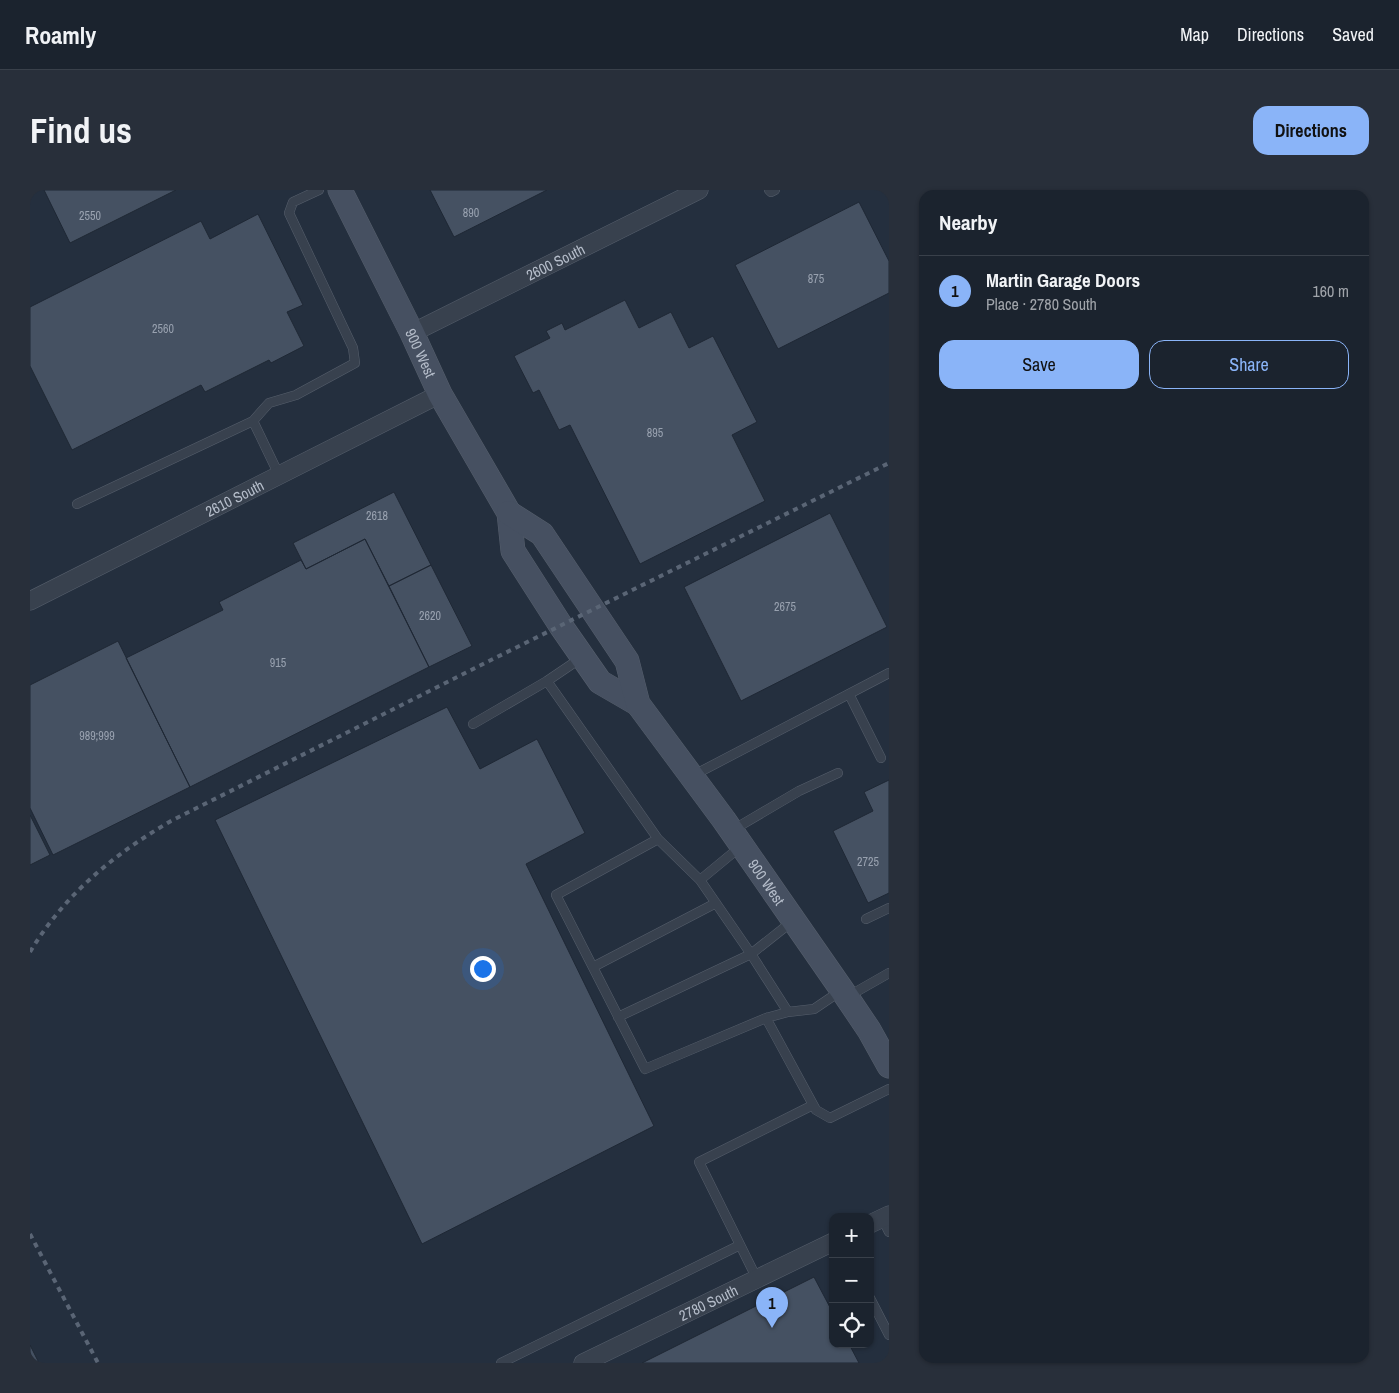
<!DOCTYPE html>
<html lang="en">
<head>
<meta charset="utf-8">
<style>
  body { margin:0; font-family:"Archivo Narrow",sans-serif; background:#282f3a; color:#f1f3f6 }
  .controls { position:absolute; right:15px; bottom:15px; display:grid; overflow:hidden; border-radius:10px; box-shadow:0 1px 4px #0004 }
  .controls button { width:45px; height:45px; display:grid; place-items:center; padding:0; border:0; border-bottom:1px solid #39404a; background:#1b232e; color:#f1f3f6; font:25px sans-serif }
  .you { position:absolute; left:452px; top:778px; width:18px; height:18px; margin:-12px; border:4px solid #fff; border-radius:50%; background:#1a73e8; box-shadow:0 0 0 8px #1a73e833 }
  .badge { display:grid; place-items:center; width:32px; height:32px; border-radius:50%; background:#8ab4f8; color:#111; font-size:16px; font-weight:700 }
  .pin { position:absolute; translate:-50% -41px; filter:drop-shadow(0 1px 2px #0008) }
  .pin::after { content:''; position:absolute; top:26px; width:18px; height:15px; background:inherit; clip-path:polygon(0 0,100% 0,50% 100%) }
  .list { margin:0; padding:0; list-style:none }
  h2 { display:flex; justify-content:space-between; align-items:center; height:65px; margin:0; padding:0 20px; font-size:21px }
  h2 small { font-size:16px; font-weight:400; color:#a0a4aa }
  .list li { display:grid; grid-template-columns:32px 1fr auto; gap:15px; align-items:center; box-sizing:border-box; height:70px; padding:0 20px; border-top:1px solid #39404a }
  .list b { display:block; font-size:19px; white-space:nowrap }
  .list p { margin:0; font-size:16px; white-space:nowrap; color:#a0a4aa }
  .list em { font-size:16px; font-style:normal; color:#a0a4aa }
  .actions { display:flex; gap:10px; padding:15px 20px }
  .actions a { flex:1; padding:11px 0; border:1px solid #8ab4f8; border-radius:15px; text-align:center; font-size:18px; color:#8ab4f8 }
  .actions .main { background:#8ab4f8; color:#111 }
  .icon { flex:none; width:28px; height:28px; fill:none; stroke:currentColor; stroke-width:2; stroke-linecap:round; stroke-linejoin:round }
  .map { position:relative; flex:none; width:859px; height:1173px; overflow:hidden; border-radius:15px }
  header { display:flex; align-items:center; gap:30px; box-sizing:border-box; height:70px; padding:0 25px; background:#1b232e; border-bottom:1px solid #39404a }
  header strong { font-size:24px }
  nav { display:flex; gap:28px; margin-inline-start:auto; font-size:18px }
  .intro { display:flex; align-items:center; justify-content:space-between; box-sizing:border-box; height:120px; padding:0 30px }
  h1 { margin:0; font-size:35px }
  .button { padding:12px 22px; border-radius:15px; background:#8ab4f8; color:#111; font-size:18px; font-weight:700 }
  main { display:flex; gap:30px; padding:0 30px }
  aside { flex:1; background:#1b232e; border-radius:15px; box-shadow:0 1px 4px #0004 }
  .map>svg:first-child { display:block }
  .building { fill:#455162; stroke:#1f2835 }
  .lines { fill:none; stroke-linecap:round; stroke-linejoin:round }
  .lane-casing { stroke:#565f6c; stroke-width:10 }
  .street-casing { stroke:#565f6c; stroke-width:19 }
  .secondary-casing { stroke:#565f6c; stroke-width:25 }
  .lane { stroke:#38414e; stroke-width:9 }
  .street { stroke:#38414e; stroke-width:18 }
  .secondary { stroke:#465061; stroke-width:24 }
  .rail { stroke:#5a6575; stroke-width:4; stroke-dasharray:5 5; stroke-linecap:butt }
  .labels { text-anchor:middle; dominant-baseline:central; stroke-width:5; stroke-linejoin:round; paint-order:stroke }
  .number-label { font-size:12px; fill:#98a1af }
  .street-label { font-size:15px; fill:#b4bcc9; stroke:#1d2633 }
</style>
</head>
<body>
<header>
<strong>Roamly</strong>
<nav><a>Map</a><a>Directions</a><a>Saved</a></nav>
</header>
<div class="intro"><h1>Find us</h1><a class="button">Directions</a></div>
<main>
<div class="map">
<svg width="859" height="1173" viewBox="0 0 859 1173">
  <rect width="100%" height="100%" fill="#242f3e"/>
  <path class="building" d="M14 0H146L40 53Z
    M400 0H517L424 47Z
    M829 12 859 71V103L748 159 705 75Z
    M228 24 273 115 257 122 274 156 241 173 239 170 175 202 171 195 42 260 0 176V117L171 31 180 49Z
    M595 110 609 138 641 122 659 158 683 146 727 232 702 245 735 311 610 374 540 235 529 240 509 200 503 203 484 166 520 148 516 141 532 133 535 140Z
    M364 302 401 375 359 396 335 349 276 379 263 353Z
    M800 323 857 437 711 511 654 397Z
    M335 349 399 477 160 597 96 468 193 420 189 412 271 370 276 379Z
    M401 375 442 456 399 477 359 396Z
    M88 451 160 597 23 665 0 618V495Z
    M417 517 450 579 507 549 555 643 496 674 624 936 392 1054 185 630Z
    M859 590V703L838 713 803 641 843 621 834 602Z
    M0 625 20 665 0 675Z
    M784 1087 803 1123V1154H819L829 1173H612Z
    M0 1155 9 1173H0Z"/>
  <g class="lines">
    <g class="lane-casing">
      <path id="lane" d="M739 0 741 2 745 0
        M249 285 223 231 239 213 266 205 325 173 323 158 259 23 263 12 289 0
        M47 314 223 231
        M551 468 517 491 628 649 526 705 615 879 736 828 786 920 800 928 859 899
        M819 504 851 568
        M443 534 517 491
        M662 586 859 483
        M701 641 769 601 808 583
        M628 649 670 690 721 764 758 822 736 828
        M670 690 710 657
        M836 729 859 718
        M563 777 686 713
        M817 807 859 783
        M758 822 784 819 812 800
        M588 827 721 764 764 730
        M852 1028 859 1042
        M727 1089 669 972 783 915
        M840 1108 859 1145
        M471 1173 710 1055"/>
    </g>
    <g class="street-casing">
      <g id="street">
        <path id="s1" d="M382 143 669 0"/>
        <path id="s2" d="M0 411 410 204"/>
        <path d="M840 1034 859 1025"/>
        <path id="s3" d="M553 1173 803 1052"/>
      </g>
    </g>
    <g class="secondary-casing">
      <g id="secondary">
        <path id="s4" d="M310 0 382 143 410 204 479 323 483 361 531 436 570 492 608 514"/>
        <path id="s5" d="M479 323 512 344 597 471 608 514 694 630 812 800 839 840 859 876"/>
      </g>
    </g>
    <use href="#lane" class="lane"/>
    <use href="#street" class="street"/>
    <use href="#secondary" class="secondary"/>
    <path class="rail" d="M0 762C34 705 84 664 141 631L461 470 859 273
      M0 1044 68 1173"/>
  </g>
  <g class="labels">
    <g class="number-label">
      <text x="441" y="23">890</text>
      <text x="60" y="26">2550</text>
      <text x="786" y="89">875</text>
      <text x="133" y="139">2560</text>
      <text x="625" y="243">895</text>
      <text x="347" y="326">2618</text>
      <text x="755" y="417">2675</text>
      <text x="400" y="426">2620</text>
      <text x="248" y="473">915</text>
      <text x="67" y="546">989;999</text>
      <text x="838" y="672">2725</text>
    </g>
    <g class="street-label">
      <text stroke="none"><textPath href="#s1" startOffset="160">2600 South</textPath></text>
      <text stroke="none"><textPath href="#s4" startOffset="182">900 West</textPath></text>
      <text stroke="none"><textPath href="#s2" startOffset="229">2610 South</textPath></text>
      <text stroke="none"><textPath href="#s5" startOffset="456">900 West</textPath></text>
      <text stroke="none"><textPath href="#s3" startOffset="139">2780 South</textPath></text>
    </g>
  </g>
</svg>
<div class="controls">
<button>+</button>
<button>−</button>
<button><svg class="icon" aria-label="locate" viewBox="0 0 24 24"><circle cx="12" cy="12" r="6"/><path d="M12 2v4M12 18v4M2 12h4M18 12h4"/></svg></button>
</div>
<div class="you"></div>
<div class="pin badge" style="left:742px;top:1138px">1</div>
</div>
<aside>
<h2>Nearby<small></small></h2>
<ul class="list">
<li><span class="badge">1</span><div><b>Martin Garage Doors</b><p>Place · 2780 South</p></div><em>160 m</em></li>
</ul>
<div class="actions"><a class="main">Save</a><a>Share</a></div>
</aside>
</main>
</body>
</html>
